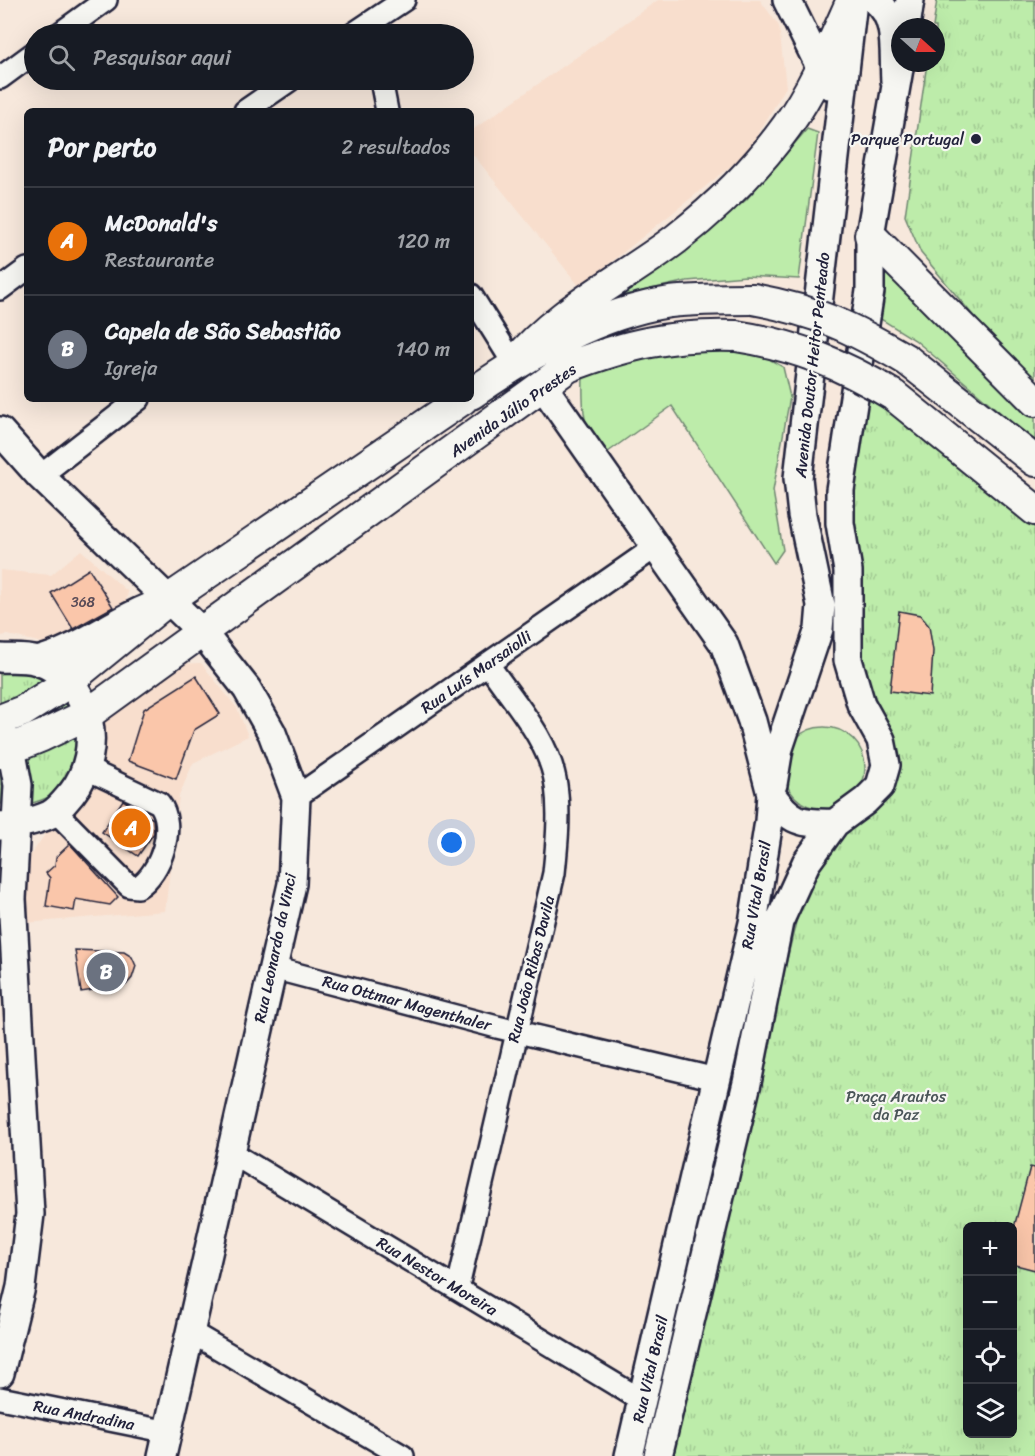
<!DOCTYPE html>
<html lang="pt">
<head>
<meta charset="utf-8">
<style>
  body { margin:0; font-family:Sriracha,sans-serif; background:#20242c; color:#f1f3f6 }
  .controls { position:absolute; right:18px; bottom:18px; display:grid; overflow:hidden; border-radius:9px; box-shadow:0 6px 24px #0002 }
  .controls button { width:54px; height:54px; display:grid; place-items:center; padding:0; border:0; border-bottom:2px solid #363941; background:#171b24; color:#f1f3f6; font:30px sans-serif }
  .compass { position:absolute; left:891px; top:18px; width:54px; height:54px; border-radius:50%; background:#171b24; box-shadow:0 6px 24px #0002; rotate:111deg }
  .you { position:absolute; left:452px; top:843px; width:21px; height:21px; margin:-15px; border:4px solid #fff; border-radius:50%; background:#1a73e8; box-shadow:0 0 0 9px #1a73e833 }
  .badge { display:grid; place-items:center; width:39px; height:39px; border-radius:50%; background:#db2777; color:#fff; font-size:20px; font-weight:700 }
  .pin { position:absolute; translate:-50% -50%; border:3px solid #fff; box-shadow:0 2px 6px #0006 }
  .list { margin:0; padding:0; list-style:none }
  h2 { display:flex; justify-content:space-between; align-items:center; height:78px; margin:0; padding:0 24px; font-size:26px }
  h2 small { font-size:20px; font-weight:400; color:#9ea1a6 }
  .list li { display:grid; grid-template-columns:39px 1fr auto; gap:18px; align-items:center; box-sizing:border-box; height:108px; padding:0 24px; border-top:2px solid #363941 }
  .list b { display:block; font-size:22px; white-space:nowrap }
  .list p { margin:0; font-size:20px; white-space:nowrap; color:#9ea1a6 }
  .list em { font-size:20px; font-style:normal; color:#9ea1a6 }
  .icon { flex:none; width:33px; height:33px; fill:none; stroke:currentColor; stroke-width:2; stroke-linecap:round; stroke-linejoin:round }
  .map { position:relative; flex:none; width:1035px; height:1456px; overflow:hidden }
  .search { position:absolute; background:#171b24; box-shadow:0 6px 24px #0002; left:24px; top:24px; width:450px; height:66px; display:flex; align-items:center; gap:15px; box-sizing:border-box; padding:0 21px; border-radius:33px; color:#9ea1a6; font-size:22px }
  .panel { position:absolute; background:#171b24; box-shadow:0 6px 24px #0002; left:24px; top:108px; width:450px; height:294px; border-radius:9px }
  .map>svg:first-child { display:block }
  .built { fill:#f8decd }
  .grass { fill:#bdecaa; stroke:#708772; stroke-width:1.5 }
  .park { fill:url(#park-tufts); stroke:#708772; stroke-width:1.5; fill-rule:evenodd }
  .building { fill:#fac6aa; stroke:#22223b; stroke-width:1.5 }
  .lines { fill:none; stroke-linecap:round; stroke-linejoin:round }
  .minor-casing { stroke:#22223b; stroke-width:26 }
  .major-casing { stroke:#22223b; stroke-width:32 }
  .highway-casing { stroke:#22223b; stroke-width:34 }
  .minor { stroke:#f6f6f2; stroke-width:21 }
  .major { stroke:#f6f6f2; stroke-width:27 }
  .highway { stroke:#f6f6f2; stroke-width:30 }
  .highway-bridge-casing { stroke:#22223b; stroke-width:34; stroke-linecap:butt }
  .highway-bridge { stroke:#f6f6f2; stroke-width:30 }
  .poi-dot { fill:#22223b; stroke:#f6f6f2; stroke-width:2 }
  .labels { text-anchor:middle; dominant-baseline:central; stroke-width:4.5; stroke-linejoin:round; paint-order:stroke }
  .number-label { font-size:14px; fill:#584b57 }
  .poi-label { font-size:16px; fill:#22223b; stroke:#f6f6f2; text-anchor:end }
  .street-label { font-size:16px; fill:#22223b; stroke:#f6f6f2 }
  .park-label { font-size:16px; fill:#495457; stroke:#f6f6f2 }
</style>
</head>
<body>
<div class="map">
<svg width="1035" height="1456" viewBox="0 0 1035 1456">
  <defs>
    <pattern id="park-tufts" width="24" height="20" patternUnits="userSpaceOnUse" patternTransform="scale(1.5)"><rect width="24" height="20" fill="#bdecaa"/><path d="M3 7l-1-3M5 7V3M7 7l1-3M15 17l-1-3M17 17v-4M19 17l1-3" fill="none" stroke="#a2ca93"/></pattern>
  </defs>
  <rect width="100%" height="100%" fill="#f7e8dc"/>
  <filter id="ink" filterUnits="userSpaceOnUse"><feTurbulence type="fractalNoise" baseFrequency=".0167" numOctaves="2"/><feDisplacementMap in="SourceGraphic" scale="12" xChannelSelector="R" yChannelSelector="G"/><feConvolveMatrix kernelMatrix="1 2 1 2 8 2 1 2 1" color-interpolation-filters="sRGB"/></filter>
  <g filter="url(#ink)">
    <path class="built" d="M658 0H760L779 26 786 87 746 154 580 287 471 152V131Z
      M81 550 128 592 124 609 52 645 8 635 0 636V570L51 575Z
      M201 663 237 708 248 736 193 763 179 796 165 911 25 923 23 866 48 830 88 795 101 749 100 722 175 664Z"/>
    <path class="grass" d="M807 129 818 133 799 279 746 276 687 281 611 298 684 250 746 200Z
      M881 264 951 330 1035 418V442L915 340 871 313Z
      M716 348 757 352 783 367 790 397 773 491 783 550 774 563 672 406 601 457C583 425 582 412 583 375L618 361Z
      M783 768a41 41 0 1 1 82 0a41 41 0 1 1-82 0Z"/>
    <path class="park" d="M937 0H1035V381L996 343 921 253 905 216 927 63H936V27H933Z
      M864 396 894 415 1035 528V1456H668L802 897 833 838 883 797 860 669 850 494ZM968 1226H1012V1434H968Z
      M22 671C41 676 62 688 74 706 82 718 80 733 77 746 76 755 75 766 72 774 60 799 25 809 0 804V672Z"/>
    <path class="building" d="M89 569 113 607 73 629 51 593Z
      M899 611 920 615 929 626 933 651 930 696 890 691Z
      M196 676 220 714 194 730 176 779 128 761 144 709Z
      M123 800 153 819 154 833 138 856 102 832Z
      M70 844 118 897 110 905 76 899 74 911 46 906 50 878 46 873 55 865 56 857Z
      M75 950 124 952 132 957 136 966 132 978 126 985 81 992Z
      M1030 1167 1035 1168V1270L1012 1264V1235Z"/>
    <g class="lines">
      <g class="minor-casing">
        <path id="minor" d="M59 34 106 0
          M353 34 404 0
          M0 78 34 53
          M381 80 387 111
          M245 111 290 80
          M0 289 27 269
          M471 295 514 364
          M40 476 139 399
          M296 797 657 546
          M55 811 129 886 138 887C161 873 177 825 159 803L87 769
          M273 968 497 1027 716 1079
          M230 1152 643 1401
          M458 1287 554 873C557 844 560 814 556 785 550 740 512 700 488 664
          M189 1331 403 1456
          M0 1398 169 1432"/>
      </g>
      <g class="major-casing">
        <path id="major" d="M787 0 829 85
          M875 0C899 17 893 54 895 81
          M906 27 910 0
          M543 386 724 644 752 721 771 794 769 821 753 923 629 1456
          M0 431 40 476 202 632 247 689 272 733 296 797 292 884 162 1456
          M0 658C11 659 26 657 37 661 92 679 106 750 72 793 66 800 58 811 49 815 36 821 15 825 0 826
          M37 661C77 651 111 623 150 607
          M0 730 11 748 18 785 12 899 30 1214 21 1287 0 1373
          M773 784 779 748 819 629 821 605 802 515 798 478 852 10
          M771 794C791 822 800 824 835 823
          M658 1456 747 1083 779 922 806 863 835 823 865 801 880 786 886 765 881 740 861 704 848 660V571L840 523V490L870 291V235L900 63"/>
      </g>
      <g class="highway-casing">
        <path id="highway" d="M870 235 1035 401
          M907 360 1035 461
          M514 364C556 311 622 280 676 239 717 207 756 169 787 126 814 88 833 42 852 0
          M471 394C530 353 598 313 670 302 697 299 726 299 753 299
          M893 395 1035 510
          M0 720 23 711 60 688 168 600 463 399
          M0 753 42 736 88 714 568 367C628 344 672 334 736 336"/>
      </g>
      <use href="#minor" class="minor"/>
      <use href="#major" class="major"/>
      <use href="#highway" class="highway"/>
      <g class="highway-bridge-casing">
        <path id="highway-bridge" d="M753 299C817 311 851 327 907 360
          M736 336C795 345 842 364 893 395"/>
      </g>
      <use href="#highway-bridge" class="highway-bridge"/>
    </g>
  </g>
  <circle class="poi-dot" cx="976" cy="139" r="6"/>
  <g class="labels">
    <g class="number-label">
      <text x="83" y="602">368</text>
    </g>
    <g class="poi-label">
      <text x="964" y="139">Parque Portugal</text>
    </g>
    <g class="street-label">
      <text transform="translate(812 365) rotate(-84)">Avenida Doutor Heitor Penteado</text>
      <text transform="translate(513 410) rotate(-35)">Avenida Júlio Prestes</text>
      <text transform="translate(476 672) rotate(-35)">Rua Luís Marsaiolli</text>
      <text transform="translate(756 895) rotate(-80)">Rua Vital Brasil</text>
      <text transform="translate(275 948) rotate(-78)">Rua Leonardo da Vinci</text>
      <text transform="translate(531 969) rotate(-76)">Rua João Ribas Davila</text>
      <text transform="translate(407 1003) rotate(15)">Rua Ottmar Magenthaler</text>
      <text transform="translate(437 1276) rotate(31)">Rua Nestor Moreira</text>
      <text transform="translate(650 1369) rotate(-77)">Rua Vital Brasil</text>
      <text transform="translate(84 1415) rotate(11)">Rua Andradina</text>
    </g>
    <g class="park-label">
      <text x="896" y="1096">Praça Arautos<tspan x="896" dy="18">da Paz</tspan></text>
    </g>
  </g>
</svg>
<div class="controls">
<button>+</button>
<button>−</button>
<button><svg class="icon" aria-label="locate" viewBox="0 0 24 24"><circle cx="12" cy="12" r="6"/><path d="M12 2v4M12 18v4M2 12h4M18 12h4"/></svg></button>
<button><svg class="icon" aria-label="layers" viewBox="0 0 24 24"><path d="M12 4l9 5-9 5-9-5zM3 14l9 5 9-5"/></svg></button>
</div>
<svg class="compass" viewBox="-18 -18 36 36"><path d="M0-13l5 13h-10z" fill="#e53935"/><path d="M0 13l5-13h-10z" fill="#9ea1a6"/></svg>
<div class="you"></div>
<div class="pin badge" style="left:131px;top:828px;background:#e8710a">A</div>
<div class="pin badge" style="left:106px;top:972px;background:#6b7280">B</div>
<div class="search"><svg class="icon" aria-label="search" viewBox="0 0 24 24"><circle cx="10" cy="10" r="6"/><path d="M15 15l6 6"/></svg>Pesquisar aqui</div>
<section class="panel">
<h2>Por perto<small>2 resultados</small></h2>
<ul class="list">
<li><span class="badge" style="background:#e8710a">A</span><div><b>McDonald's</b><p>Restaurante</p></div><em>120 m</em></li>
<li><span class="badge" style="background:#6b7280">B</span><div><b>Capela de São Sebastião</b><p>Igreja</p></div><em>140 m</em></li>
</ul>
</section>
</div>
</body>
</html>
